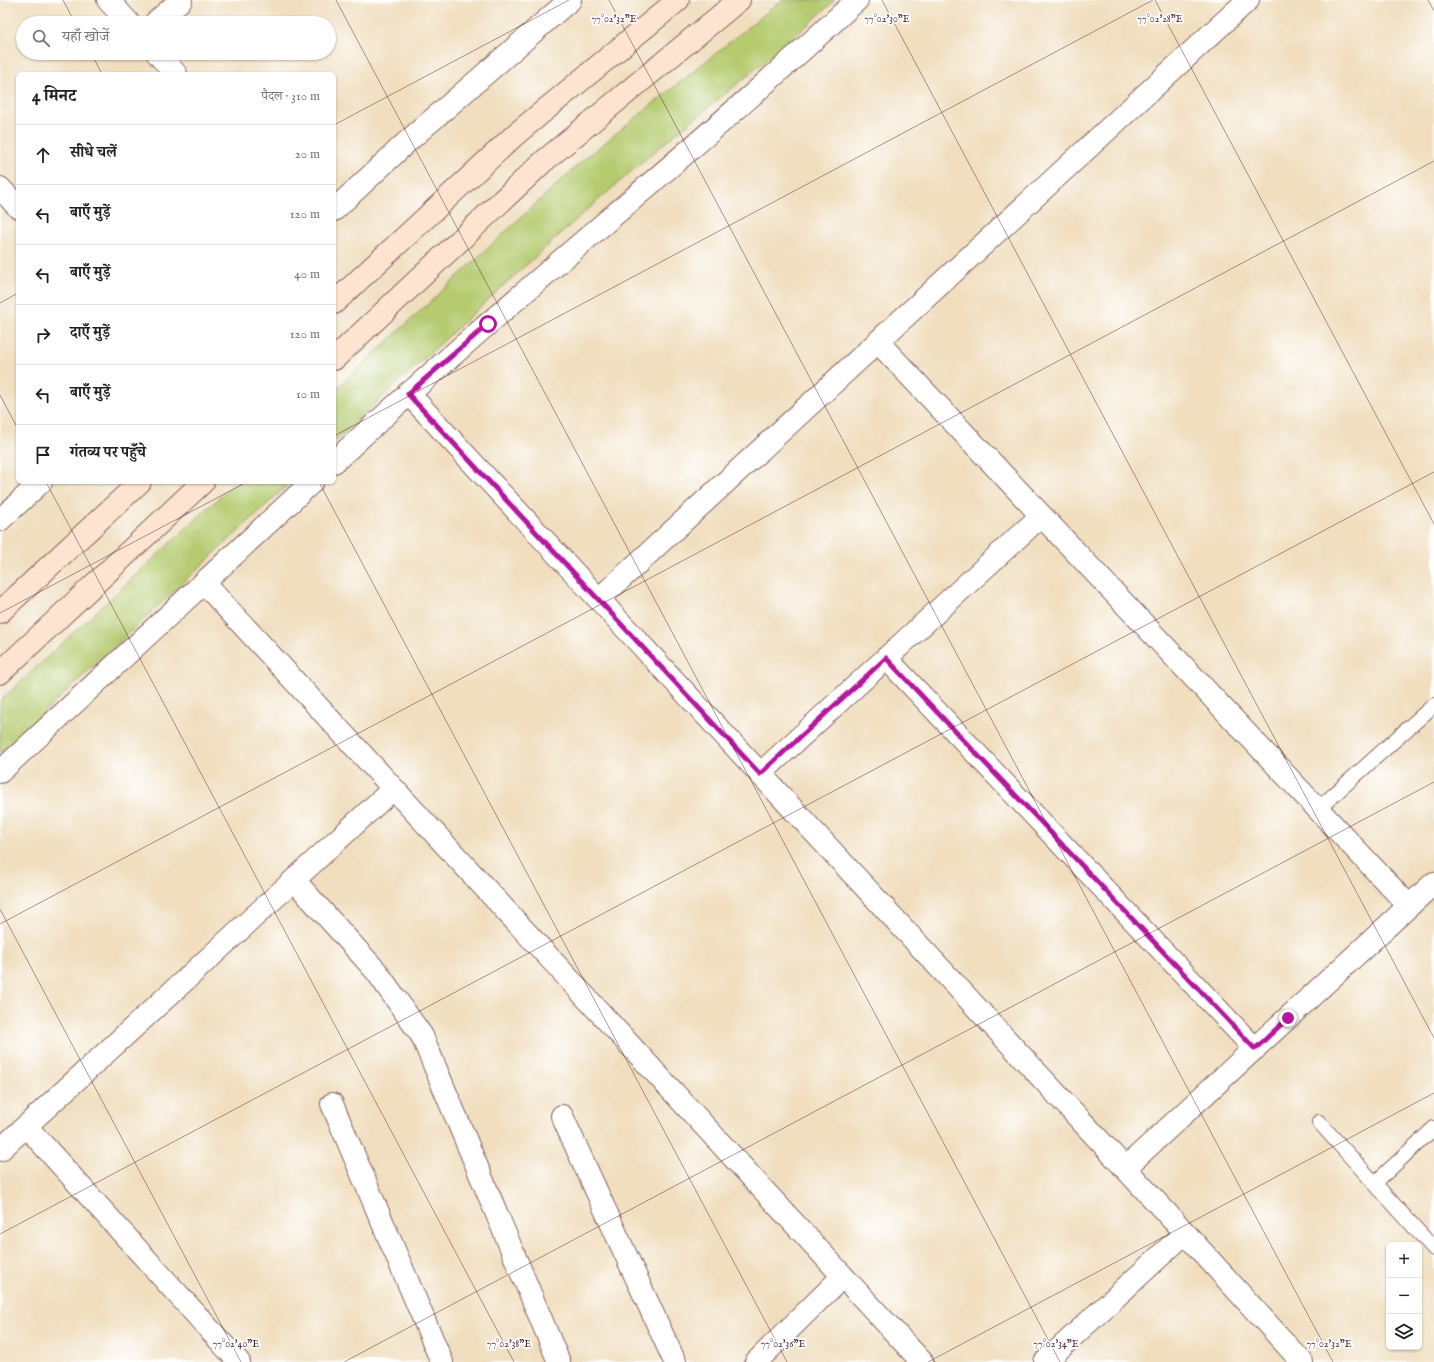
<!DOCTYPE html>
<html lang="hi">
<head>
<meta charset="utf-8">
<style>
  body { margin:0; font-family:"IM FELL English","Noto Serif Devanagari",serif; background:#f2f2f2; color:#222 }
  .controls { position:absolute; right:12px; bottom:12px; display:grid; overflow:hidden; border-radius:6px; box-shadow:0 1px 3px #0004 }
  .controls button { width:36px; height:36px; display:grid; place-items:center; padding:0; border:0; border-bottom:1px solid #e0e0e0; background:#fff; color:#222; font:20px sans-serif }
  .stop { position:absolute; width:12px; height:12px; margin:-9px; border:3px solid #b5179e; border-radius:50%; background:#fff }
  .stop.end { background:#b5179e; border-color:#fff; box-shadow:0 1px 4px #0008 }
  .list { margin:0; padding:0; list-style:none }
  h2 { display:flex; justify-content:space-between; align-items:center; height:52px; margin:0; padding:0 16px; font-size:17px }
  h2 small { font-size:13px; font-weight:400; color:#767676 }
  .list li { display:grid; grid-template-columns:26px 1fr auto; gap:12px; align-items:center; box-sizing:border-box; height:60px; padding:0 16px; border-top:1px solid #e0e0e0 }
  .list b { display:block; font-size:15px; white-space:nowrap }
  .list em { font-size:13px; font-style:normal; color:#767676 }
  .icon { flex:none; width:22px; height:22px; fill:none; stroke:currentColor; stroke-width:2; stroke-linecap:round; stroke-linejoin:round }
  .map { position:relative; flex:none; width:1434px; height:1362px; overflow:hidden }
  .search { position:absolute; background:#fff; box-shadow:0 1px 3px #0004; left:16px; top:16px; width:320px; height:44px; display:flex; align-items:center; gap:10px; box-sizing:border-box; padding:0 14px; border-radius:22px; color:#767676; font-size:15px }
  .panel { position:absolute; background:#fff; box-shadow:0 1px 3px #0004; left:16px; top:72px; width:320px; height:412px; border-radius:6px }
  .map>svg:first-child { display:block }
  .green { fill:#b6cb6f; stroke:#80754d }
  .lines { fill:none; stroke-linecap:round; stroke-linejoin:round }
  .lane-casing { stroke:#84625e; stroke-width:16 }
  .street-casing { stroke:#84625e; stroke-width:24 }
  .secondary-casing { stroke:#84625e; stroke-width:24 }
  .lane { stroke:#fff; stroke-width:14 }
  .street { stroke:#fff; stroke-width:22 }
  .secondary { stroke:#fde4d1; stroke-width:22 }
  .route { stroke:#b5179e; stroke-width:5 }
  .ticks { fill:none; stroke:#4a1f2b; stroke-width:1; stroke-opacity:0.45 }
  .ticks-label { font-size:10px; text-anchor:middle; fill:#4a1f2b; stroke:#fff; stroke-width:3.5; stroke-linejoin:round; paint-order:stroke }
</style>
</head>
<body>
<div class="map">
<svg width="1434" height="1362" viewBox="0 0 1434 1362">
  <rect width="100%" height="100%" fill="#fff"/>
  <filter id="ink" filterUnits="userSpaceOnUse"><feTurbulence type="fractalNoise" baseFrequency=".025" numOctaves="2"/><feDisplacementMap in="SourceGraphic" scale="8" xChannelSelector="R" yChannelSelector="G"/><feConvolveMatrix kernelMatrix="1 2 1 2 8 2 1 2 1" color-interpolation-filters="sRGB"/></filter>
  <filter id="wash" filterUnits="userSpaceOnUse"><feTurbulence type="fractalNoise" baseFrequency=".012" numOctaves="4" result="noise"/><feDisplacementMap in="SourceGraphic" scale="16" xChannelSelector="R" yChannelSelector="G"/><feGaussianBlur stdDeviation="0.9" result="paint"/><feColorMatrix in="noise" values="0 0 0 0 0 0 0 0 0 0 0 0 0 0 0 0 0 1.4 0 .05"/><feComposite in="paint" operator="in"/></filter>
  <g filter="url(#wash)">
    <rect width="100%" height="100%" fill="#f0debe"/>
    <path class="green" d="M782 0H835C774 58 706 107 642 162 537 253 436 348 334 442V391L582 161Z
      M236 482H291L0 753V701Z"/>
  </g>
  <g filter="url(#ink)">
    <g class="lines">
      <g class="lane-casing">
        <path id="lane" d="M1318 809 1434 705
          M1319 1122 1434 1249
          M1375 1183 1434 1128"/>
      </g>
      <g class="street-casing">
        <path id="street" d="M108 0 129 23
          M155 23 181 0
          M157 53 176 74
          M0 188 18 207
          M334 210 408 141 570 0
          M878 342 1409 906
          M408 393 1185 1233 1302 1362
          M334 462C505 303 687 158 857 0
          M0 520 41 482
          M204 583 922 1362
          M599 599 1248 0
          M886 658 1255 1049
          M0 772 312 482
          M760 774 1041 516
          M294 880 377 972 422 1036 559 1362
          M332 1104 442 1362
          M562 1116 675 1362
          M26 1126 239 1362
          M0 1150 393 789
          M1125 1168 1434 883
          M756 1362 843 1276
          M1045 1362 1185 1233"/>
      </g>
      <g class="secondary-casing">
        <path id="secondary" d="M334 303 516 134 678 0
          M334 359 544 161 739 0
          M0 612 140 482
          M0 673 203 482"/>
      </g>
      <use href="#lane" class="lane"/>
      <use href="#street" class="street"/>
      <use href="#secondary" class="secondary"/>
    </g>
  </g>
  <g class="lines" filter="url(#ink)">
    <path class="route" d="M488 324 408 394 760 774 886 658 1255 1049 1288 1018"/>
  </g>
  <path class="ticks" d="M63 0 75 23M336 0 1060 1362M609 0 1333 1362M882 0 1434 1038M1155 0 1434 524M1428 0 1434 11M91 53 102 74M334 125 569 0M0 303 18 293M0 395 18 429M334 436 1153 0M46 482 514 1362M319 482 787 1362M0 613 247 482M0 909 241 1362M0 924 1434 161M0 1234 1434 472M344 1362 1434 782M928 1362 1434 1093"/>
  <g class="ticks-label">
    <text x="887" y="22">77°02'30"E</text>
    <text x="1160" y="22">77°02'28"E</text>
    <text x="614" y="22">77°02'32"E</text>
    <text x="236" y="1347">77°02'40"E</text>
    <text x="509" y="1347">77°02'38"E</text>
    <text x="783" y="1347">77°02'36"E</text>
    <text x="1056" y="1347">77°02'34"E</text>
    <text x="1329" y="1347">77°02'32"E</text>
  </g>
</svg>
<div class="controls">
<button>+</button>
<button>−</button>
<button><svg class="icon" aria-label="layers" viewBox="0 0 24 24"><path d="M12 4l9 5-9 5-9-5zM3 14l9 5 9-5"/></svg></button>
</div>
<div class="stop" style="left:488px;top:324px"></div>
<div class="stop end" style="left:1288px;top:1018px"></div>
<div class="search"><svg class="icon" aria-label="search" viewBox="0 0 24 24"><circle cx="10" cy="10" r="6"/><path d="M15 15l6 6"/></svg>यहाँ खोजें</div>
<section class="panel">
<h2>4 मिनट<small>पैदल · 310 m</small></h2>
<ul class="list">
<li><svg class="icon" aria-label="ahead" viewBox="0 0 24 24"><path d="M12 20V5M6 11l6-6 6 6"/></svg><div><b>सीधे चलें</b></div><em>20 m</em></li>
<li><svg class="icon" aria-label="left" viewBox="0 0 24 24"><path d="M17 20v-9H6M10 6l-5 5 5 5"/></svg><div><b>बाएँ मुड़ें</b></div><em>120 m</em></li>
<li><svg class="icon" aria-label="left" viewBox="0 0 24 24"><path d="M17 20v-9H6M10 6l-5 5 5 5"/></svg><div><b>बाएँ मुड़ें</b></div><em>40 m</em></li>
<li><svg class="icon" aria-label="right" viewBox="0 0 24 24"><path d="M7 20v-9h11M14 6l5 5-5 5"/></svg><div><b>दाएँ मुड़ें</b></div><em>120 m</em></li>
<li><svg class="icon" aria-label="left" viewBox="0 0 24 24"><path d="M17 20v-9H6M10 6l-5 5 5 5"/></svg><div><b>बाएँ मुड़ें</b></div><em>10 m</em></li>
<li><svg class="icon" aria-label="arrive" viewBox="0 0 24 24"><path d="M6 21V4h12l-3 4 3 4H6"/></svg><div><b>गंतव्य पर पहुँचे</b></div></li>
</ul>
</section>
</div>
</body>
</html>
